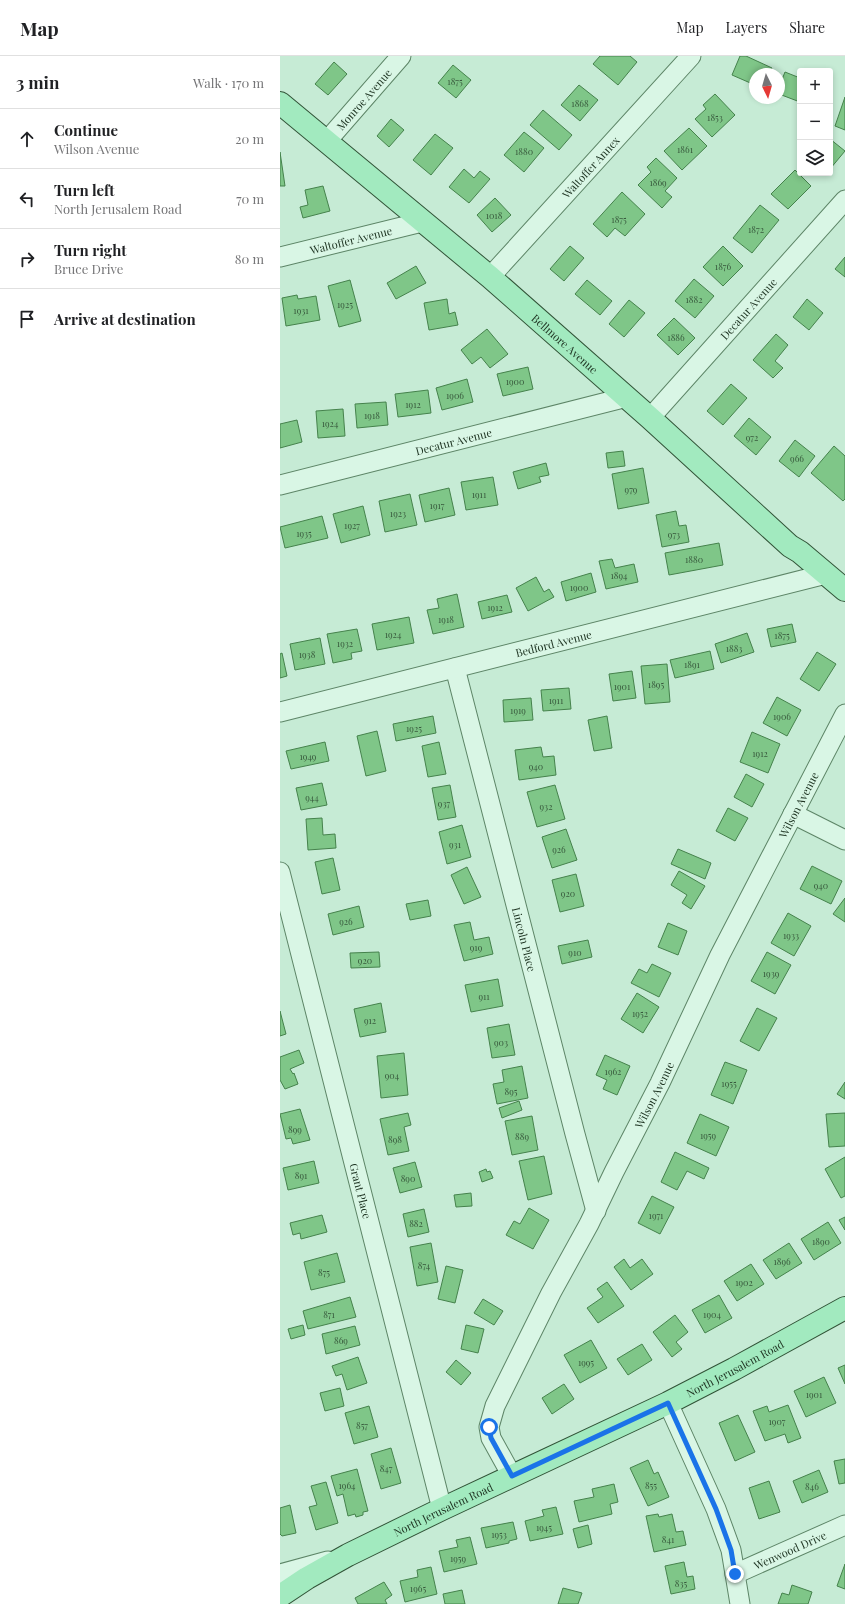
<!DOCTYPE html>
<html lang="en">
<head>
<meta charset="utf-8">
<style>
  body { margin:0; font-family:"Playfair Display",serif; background:#f2f2f2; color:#202124 }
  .controls { position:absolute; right:12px; top:12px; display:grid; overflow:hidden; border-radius:4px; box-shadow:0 2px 6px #0003 }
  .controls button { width:36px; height:36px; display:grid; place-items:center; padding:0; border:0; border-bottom:1px solid #e0e0e0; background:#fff; color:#202124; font:20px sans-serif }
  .compass { position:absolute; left:469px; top:12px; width:36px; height:36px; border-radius:50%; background:#fff; box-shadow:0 2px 6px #0003; rotate:175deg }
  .stop { position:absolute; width:12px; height:12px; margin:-9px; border:3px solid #1a73e8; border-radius:50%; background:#fff }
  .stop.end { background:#1a73e8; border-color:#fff; box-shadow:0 1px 4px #0008 }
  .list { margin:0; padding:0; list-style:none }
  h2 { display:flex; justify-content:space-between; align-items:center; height:52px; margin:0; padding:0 16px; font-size:17px }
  h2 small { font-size:13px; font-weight:400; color:#757577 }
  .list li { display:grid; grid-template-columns:26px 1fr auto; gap:12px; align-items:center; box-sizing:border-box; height:60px; padding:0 16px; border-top:1px solid #e0e0e0 }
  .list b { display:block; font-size:15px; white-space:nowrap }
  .list p { margin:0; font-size:13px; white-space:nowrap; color:#757577 }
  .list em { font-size:13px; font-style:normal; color:#757577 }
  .icon { flex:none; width:22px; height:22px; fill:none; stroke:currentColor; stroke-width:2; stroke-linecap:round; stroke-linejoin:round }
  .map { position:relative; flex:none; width:565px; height:1548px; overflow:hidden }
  header { display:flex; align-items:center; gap:24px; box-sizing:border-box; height:56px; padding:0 20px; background:#fff; border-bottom:1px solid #e0e0e0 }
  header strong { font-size:19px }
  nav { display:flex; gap:22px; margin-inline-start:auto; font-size:14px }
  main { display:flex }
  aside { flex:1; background:#fff }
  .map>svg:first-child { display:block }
  .building { fill:#7fc688; stroke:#45824c }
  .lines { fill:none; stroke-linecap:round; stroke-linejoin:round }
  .minor-casing { stroke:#5d8567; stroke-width:21 }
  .major-casing { stroke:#315337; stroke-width:24 }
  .minor { stroke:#d9f6e5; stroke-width:19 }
  .major { stroke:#a2eabf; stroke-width:22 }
  .route { stroke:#1a73e8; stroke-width:5 }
  .labels { text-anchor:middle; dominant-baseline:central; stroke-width:3; stroke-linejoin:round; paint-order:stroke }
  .number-label { font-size:9px; fill:#385a3d }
  .street-label { font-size:11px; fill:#203624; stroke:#d5f3e2 }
</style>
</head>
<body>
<header>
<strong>Map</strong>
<nav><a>Map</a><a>Layers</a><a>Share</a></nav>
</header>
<main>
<aside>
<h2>3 min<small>Walk · 170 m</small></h2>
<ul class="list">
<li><svg class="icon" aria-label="ahead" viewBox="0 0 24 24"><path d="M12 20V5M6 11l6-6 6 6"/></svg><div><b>Continue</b><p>Wilson Avenue</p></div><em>20 m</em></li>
<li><svg class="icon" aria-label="left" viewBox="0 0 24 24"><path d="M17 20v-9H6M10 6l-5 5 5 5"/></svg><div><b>Turn left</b><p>North Jerusalem Road</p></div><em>70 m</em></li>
<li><svg class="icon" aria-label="right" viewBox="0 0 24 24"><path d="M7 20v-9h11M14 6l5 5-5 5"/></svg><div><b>Turn right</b><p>Bruce Drive</p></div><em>80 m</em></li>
<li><svg class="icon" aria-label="arrive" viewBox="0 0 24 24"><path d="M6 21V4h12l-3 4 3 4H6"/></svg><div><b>Arrive at destination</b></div></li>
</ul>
</aside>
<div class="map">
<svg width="565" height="1548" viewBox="0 0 565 1548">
  <rect width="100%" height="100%" fill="#c6ebd5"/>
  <path class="building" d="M320 0H350L357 6 338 29 313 8Z
    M460 0H466L492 12 489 18H475V29L452 19Z
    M54 6 67 18 48 39 35 28Z
    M173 9 191 24 176 42 158 27Z
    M505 16 520 22V46L499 38V31Z
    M299 29 318 44 300 65 281 49Z
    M435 38 455 59 432 81 415 63 426 53 423 49Z
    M565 41V74L555 70Z
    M263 54 292 79 279 94 250 69Z
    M111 63 124 74 109 91 97 80Z
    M409 72 427 90 402 114 384 95Z
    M244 76 264 92 244 116 224 99Z
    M155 78 173 92 151 119 133 104Z
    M550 83 565 95 550 113Z
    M0 96 5 130H0Z
    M376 102 397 122 385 135 392 141 382 152 358 129 371 116 367 111Z
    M184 113 194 122 200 115 210 123 189 147 169 131Z
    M515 114 531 130 508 153 491 138Z
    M43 130 50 155 23 162 20 151 28 149 25 134Z
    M342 136 365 158 345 180 335 172 327 181 313 168Z
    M215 142 231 159 212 176 197 159Z
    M480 149 499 164 472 197 453 182Z
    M290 190 304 202 284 225 270 213Z
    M443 190 463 210 443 230 423 211Z
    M565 201V221L555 213Z
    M136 210 146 227 116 243 107 227Z
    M414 223 434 240 415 262 395 245Z
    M70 224 81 265 59 271 48 230Z
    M307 224 332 245 320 259 295 238Z
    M17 239 18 243 36 240 40 264 6 270 2 242Z
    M167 243 169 258 175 256 178 269 149 274 144 247Z
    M527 243 543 257 529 274 513 261Z
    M349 244 365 257 344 281 329 268Z
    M394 262 415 282 398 299 377 279Z
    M207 273 228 298 210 312 201 301 192 308 181 294Z
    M496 278 508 289 495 305 503 312 493 322 473 304Z
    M248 311 253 333 223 340 217 318Z
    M187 323 193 346 162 354 156 332Z
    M451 328 467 342 443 369 427 355Z
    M148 334 151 357 118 361 115 338Z
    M106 346 108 369 77 372 75 348Z
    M63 353 65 380 38 382 36 355Z
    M469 362 491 381 476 399 454 380Z
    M17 364 22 386 0 392V368Z
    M515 384 535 400 519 421 499 405Z
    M554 390 565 400V443L563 445 531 417Z
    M343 395 345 410 328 412 326 397Z
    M266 407 269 419 259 421 261 426 238 433 233 416Z
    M363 412 369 447 338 453 332 418Z
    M213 421 218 449 186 454 181 426Z
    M169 432 175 459 145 466 139 439Z
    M130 438 137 469 105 476 99 445Z
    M83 450 90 479 61 487 53 458Z
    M396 455 399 470 406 469 409 486 382 491 376 459Z
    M42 460 48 482 5 492 0 471Z
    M439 487 443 509 389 519 385 497Z
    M332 503 335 512 354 508 358 526 326 533 319 505Z
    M311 517 316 536 286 545 281 526Z
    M256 521 264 536 269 533 274 541 248 555 236 532Z
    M177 538 184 571 153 578 147 554 159 552 157 543Z
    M227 539 232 556 202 563 198 546Z
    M129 561 134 587 97 594 92 568Z
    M512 568 516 586 491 591 487 573Z
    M77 573 82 595 71 597 72 603 53 607 47 578Z
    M467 577 474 596 441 607 435 588Z
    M40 582 45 608 15 614 10 588Z
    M430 595 434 613 395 622 390 604Z
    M537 596 556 608 539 635 520 623Z
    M2 597 7 620 0 622V598Z
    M387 608 390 646 365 648 361 610Z
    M352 615 356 642 333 645 329 618Z
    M289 632 291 653 263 655 261 634Z
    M497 641 521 654 507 680 483 667Z
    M251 642 253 664 224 666 223 644Z
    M153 660 156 677 116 685 113 668Z
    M327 660 332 692 314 695 308 664Z
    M97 675 106 715 86 720 77 680Z
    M472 676 500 688 488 717 460 706Z
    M45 686 49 705 11 713 6 695Z
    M159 686 166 718 148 721 142 690Z
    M261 691 263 701 274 700 276 719 239 724 235 694Z
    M466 718 484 728 472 751 454 741Z
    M42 727 47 749 21 754 16 732Z
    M170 729 176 761 158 764 152 732Z
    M275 729 285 763 257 771 247 736Z
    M448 752 468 762 455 785 436 775Z
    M42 762 43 779 55 778 56 792 28 794 26 763Z
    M182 769 191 801 167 808 159 776Z
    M286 773 297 804 272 812 262 781Z
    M398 793 431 807 425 823 391 808Z
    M53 802 60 834 42 838 35 806Z
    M532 810 562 825 551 848 520 833Z
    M187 811 201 841 184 848 171 819Z
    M399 815 425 830 411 853 402 847 407 839 391 829Z
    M296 818 304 850 280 856 272 824Z
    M565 842V866L553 858Z
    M148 844 151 860 130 864 126 848Z
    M79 850 84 871 53 879 48 858Z
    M508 857 531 870 514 900 491 887Z
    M190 866 194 884 209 881 213 898 184 905 174 869Z
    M388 867 407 875 398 899 378 891Z
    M308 884 312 901 282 908 278 890Z
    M99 896 100 911 71 912 70 897Z
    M487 896 511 909 495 938 471 925Z
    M372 908 391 917 379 941 351 927 359 913 367 917Z
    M218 923 223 950 191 956 185 929Z
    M357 937 379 951 363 977 341 963Z
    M101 947 106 976 80 981 74 953Z
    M477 952 497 962 479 995 460 985Z
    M0 955 6 978 0 980Z
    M229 968 235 999 212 1002 207 972Z
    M19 994 24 1007 10 1013 13 1018 14 1017 18 1028 5 1033 0 1024V1001Z
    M124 997 128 1039 101 1042 97 1000Z
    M325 999 350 1010 337 1039 323 1033 327 1024 316 1019Z
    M445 1006 467 1014 453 1048 431 1039Z
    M242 1010 248 1042 217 1048 213 1028 224 1026 222 1014Z
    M565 1026V1043L557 1038Z
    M239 1045 242 1054 222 1062 219 1052Z
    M20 1053 30 1084 13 1088 11 1082 6 1083 0 1058Z
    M128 1057 131 1069 124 1071 129 1095 108 1099 100 1063Z
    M565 1057V1090L549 1091 546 1058Z
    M420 1058 449 1071 436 1100 407 1087Z
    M252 1060 258 1094 232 1099 225 1065Z
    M395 1096 429 1112 424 1123 407 1115 397 1134 381 1126Z
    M264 1100 272 1138 248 1144 239 1105Z
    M565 1101V1140L561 1142 545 1113Z
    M34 1105 39 1127 8 1134 3 1112Z
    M135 1106 142 1131 120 1137 113 1112Z
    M206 1113 207 1116 210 1115 213 1122 202 1126 199 1116Z
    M191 1137 192 1150 176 1151 174 1139Z
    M372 1140 394 1151 380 1178 358 1167Z
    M249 1152 269 1164 253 1193 226 1179 234 1165 240 1168Z
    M144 1153 149 1176 128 1181 123 1158Z
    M42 1159 47 1176 21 1183 20 1177 13 1179 10 1167Z
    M565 1161V1174L559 1164Z
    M548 1166 561 1187 534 1204 521 1183Z
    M151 1187 158 1226 137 1230 130 1191Z
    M509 1187 522 1207 496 1223 483 1204Z
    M57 1197 65 1226 31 1234 24 1206Z
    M344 1203 350 1212 362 1203 373 1218 351 1234 334 1211Z
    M471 1208 484 1228 457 1245 444 1225Z
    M166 1210 183 1214 175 1247 158 1243Z
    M327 1226 344 1250 318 1267 307 1252 323 1241 317 1233Z
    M439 1239 452 1262 425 1277 412 1254Z
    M70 1241 76 1261 28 1273 23 1255Z
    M203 1243 223 1255 214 1269 194 1257Z
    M395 1259 408 1276 396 1286 402 1293 392 1301 373 1276Z
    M23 1269 25 1279 11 1283 8 1273Z
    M186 1269 204 1273 198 1297 181 1293Z
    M75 1270 80 1289 46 1298 42 1278Z
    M311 1284 327 1312 300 1327 284 1299Z
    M362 1288 372 1304 348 1319 337 1303Z
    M78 1301 87 1327 67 1334 62 1318 56 1320 52 1310Z
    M176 1304 191 1317 181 1329 166 1316Z
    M565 1309V1328L558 1312Z
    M544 1321 556 1347 526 1361 514 1335Z
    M284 1328 294 1343 272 1358 262 1342Z
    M60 1332 64 1350 45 1355 40 1337Z
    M508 1349 521 1382 508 1387 505 1378 485 1385 473 1355 487 1350 489 1356Z
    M89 1350 98 1381 74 1388 65 1357Z
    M458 1359 475 1396 455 1405 439 1367Z
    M111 1392 121 1427 101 1433 91 1398Z
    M565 1403V1427L559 1428 554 1405Z
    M368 1404 374 1418 378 1416 389 1441 368 1450 350 1412Z
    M77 1413 88 1455 83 1456V1459L76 1461 75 1458 68 1460 63 1438 57 1440 51 1420Z
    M539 1414 548 1436 522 1447 513 1425Z
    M489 1425 500 1456 479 1463 469 1432Z
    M46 1426 58 1467 36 1474 29 1451 37 1449 31 1430Z
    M334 1428 338 1446 330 1448 332 1458 299 1466 294 1445 314 1441 312 1433Z
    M10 1449 16 1477 2 1480 0 1478V1452Z
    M276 1451 283 1478 250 1485 245 1465 264 1460 262 1454Z
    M378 1458 379 1461 392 1458 396 1476 403 1475 406 1489 374 1496 366 1460Z
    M233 1466 237 1483 229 1485V1487L206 1492 201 1472Z
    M308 1469 312 1488 298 1492 293 1473Z
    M190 1481 197 1508 164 1516 159 1495 178 1491 176 1484Z
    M404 1506 407 1521 413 1520 415 1533 391 1538 385 1510Z
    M565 1508V1533L557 1530Z
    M151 1511 157 1538 125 1546 120 1525 138 1521 137 1514Z
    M104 1526 112 1539 105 1544 107 1548H78L75 1542Z
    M512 1529 532 1536 528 1548H498L502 1537 509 1539Z
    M283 1532 302 1537 298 1548H278Z
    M182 1534 185 1548H165L163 1538Z"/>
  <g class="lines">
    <g class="minor-casing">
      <g id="minor">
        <path id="s1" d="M46 86 121 0"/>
        <path id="s2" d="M0 201 142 166"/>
        <path id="s3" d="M210 221 411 0"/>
        <path id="s4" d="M370 362 565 144"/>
        <path id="s5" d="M0 429 347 341"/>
        <path id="s6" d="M175 612 295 1078 316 1155"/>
        <path id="s7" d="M0 656 546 518"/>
        <path d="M513 758 565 784"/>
        <path id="s8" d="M0 816 162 1453"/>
        <path d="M388 1347 436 1453 451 1494 460 1548"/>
        <path id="s9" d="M232 1420 211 1382 209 1371 215 1350 271 1237 309 1168 334 1116 380 1027 440 899 565 658"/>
        <path d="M0 1518 48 1505"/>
        <path id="s10" d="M455 1518 565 1469"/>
      </g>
    </g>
    <g class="major-casing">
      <g id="major">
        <path id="s11" d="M0 47 210 221 370 362 510 490 520 496 565 534"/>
        <path id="s12" d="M0 1540 27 1522 68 1499 162 1453 388 1347 454 1313 565 1252"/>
      </g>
    </g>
    <use href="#minor" class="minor"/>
    <use href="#major" class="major"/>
  </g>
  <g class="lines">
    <path class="route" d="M209 1371 211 1382 232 1420 388 1347 436 1453 451 1494 455 1518"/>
  </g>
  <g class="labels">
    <g class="number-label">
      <text x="175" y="25">1875</text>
      <text x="300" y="47">1868</text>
      <text x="435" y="61">1853</text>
      <text x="405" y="93">1861</text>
      <text x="244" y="95">1880</text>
      <text x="378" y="126">1869</text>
      <text x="214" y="159">1018</text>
      <text x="339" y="163">1875</text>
      <text x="476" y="173">1872</text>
      <text x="443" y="210">1876</text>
      <text x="414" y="243">1882</text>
      <text x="65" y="248">1925</text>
      <text x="21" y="254">1931</text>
      <text x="396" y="281">1886</text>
      <text x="235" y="325">1900</text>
      <text x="175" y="339">1906</text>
      <text x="133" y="348">1912</text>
      <text x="92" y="359">1918</text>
      <text x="50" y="367">1924</text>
      <text x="472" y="381">972</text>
      <text x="517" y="402">966</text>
      <text x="351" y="433">979</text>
      <text x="199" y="438">1911</text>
      <text x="157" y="449">1917</text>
      <text x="118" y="457">1923</text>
      <text x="72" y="469">1927</text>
      <text x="24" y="477">1935</text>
      <text x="394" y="478">973</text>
      <text x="414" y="503">1880</text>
      <text x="339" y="519">1894</text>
      <text x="299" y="531">1900</text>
      <text x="215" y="551">1912</text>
      <text x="166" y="563">1918</text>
      <text x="113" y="578">1924</text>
      <text x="502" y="579">1875</text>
      <text x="65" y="587">1932</text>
      <text x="454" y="592">1883</text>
      <text x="27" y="598">1938</text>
      <text x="412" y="608">1891</text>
      <text x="376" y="628">1895</text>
      <text x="342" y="630">1901</text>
      <text x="276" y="644">1911</text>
      <text x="238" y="654">1919</text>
      <text x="502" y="660">1906</text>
      <text x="134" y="672">1925</text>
      <text x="480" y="697">1912</text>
      <text x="28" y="700">1949</text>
      <text x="256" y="710">940</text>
      <text x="32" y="741">944</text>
      <text x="164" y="747">937</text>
      <text x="266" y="750">932</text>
      <text x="175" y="788">931</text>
      <text x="279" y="793">926</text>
      <text x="541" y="829">940</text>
      <text x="288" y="837">920</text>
      <text x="66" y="865">926</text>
      <text x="511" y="879">1933</text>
      <text x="196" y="891">919</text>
      <text x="295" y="896">910</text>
      <text x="85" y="904">920</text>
      <text x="491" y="917">1939</text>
      <text x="204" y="940">911</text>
      <text x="360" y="957">1952</text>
      <text x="90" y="964">912</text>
      <text x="221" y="986">903</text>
      <text x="333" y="1015">1962</text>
      <text x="112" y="1019">904</text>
      <text x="449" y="1027">1955</text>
      <text x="231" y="1035">895</text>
      <text x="15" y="1073">899</text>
      <text x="428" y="1079">1959</text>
      <text x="242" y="1080">889</text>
      <text x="115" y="1083">898</text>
      <text x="21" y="1119">891</text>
      <text x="128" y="1122">890</text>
      <text x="376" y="1159">1971</text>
      <text x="136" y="1167">882</text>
      <text x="541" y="1185">1890</text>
      <text x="502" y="1205">1896</text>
      <text x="144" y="1209">874</text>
      <text x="44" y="1216">875</text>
      <text x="464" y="1226">1902</text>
      <text x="49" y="1258">871</text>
      <text x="432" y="1258">1904</text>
      <text x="61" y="1284">869</text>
      <text x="306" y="1306">1995</text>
      <text x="534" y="1338">1901</text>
      <text x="497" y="1365">1907</text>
      <text x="82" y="1369">857</text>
      <text x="106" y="1412">847</text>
      <text x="67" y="1429">1964</text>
      <text x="371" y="1429">855</text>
      <text x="532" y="1430">846</text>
      <text x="264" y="1471">1945</text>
      <text x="219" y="1478">1953</text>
      <text x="388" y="1483">841</text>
      <text x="178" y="1502">1959</text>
      <text x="401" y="1527">835</text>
      <text x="138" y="1532">1965</text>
    </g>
    <g class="street-label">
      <text stroke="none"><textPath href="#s1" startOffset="57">Monroe Avenue</textPath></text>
      <text stroke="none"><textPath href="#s3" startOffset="149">Waltoffer Annex</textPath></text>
      <text stroke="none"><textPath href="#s2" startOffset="73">Waltoffer Avenue</textPath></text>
      <text stroke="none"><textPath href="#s4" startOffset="147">Decatur Avenue</textPath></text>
      <text stroke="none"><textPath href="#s11" startOffset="373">Bellmore Avenue</textPath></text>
      <text stroke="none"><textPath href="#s5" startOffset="179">Decatur Avenue</textPath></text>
      <text stroke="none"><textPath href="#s7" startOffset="282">Bedford Avenue</textPath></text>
      <text stroke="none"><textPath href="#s9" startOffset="750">Wilson Avenue</textPath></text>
      <text stroke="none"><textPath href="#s6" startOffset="280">Lincoln Place</textPath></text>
      <text stroke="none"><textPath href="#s9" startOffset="426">Wilson Avenue</textPath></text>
      <text stroke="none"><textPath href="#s8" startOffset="329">Grant Place</textPath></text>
      <text stroke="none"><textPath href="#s12" startOffset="509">North Jerusalem Road</textPath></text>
      <text stroke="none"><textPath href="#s12" startOffset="185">North Jerusalem Road</textPath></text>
      <text stroke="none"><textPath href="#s10" startOffset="60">Wenwood Drive</textPath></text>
    </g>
  </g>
</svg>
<div class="controls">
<button>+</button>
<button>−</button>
<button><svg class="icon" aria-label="layers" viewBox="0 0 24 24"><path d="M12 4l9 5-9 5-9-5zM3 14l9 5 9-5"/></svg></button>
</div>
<svg class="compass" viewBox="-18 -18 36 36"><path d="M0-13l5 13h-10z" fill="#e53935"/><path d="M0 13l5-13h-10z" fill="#757577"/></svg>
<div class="stop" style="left:209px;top:1371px"></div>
<div class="stop end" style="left:455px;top:1518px"></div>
</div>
</main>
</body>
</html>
